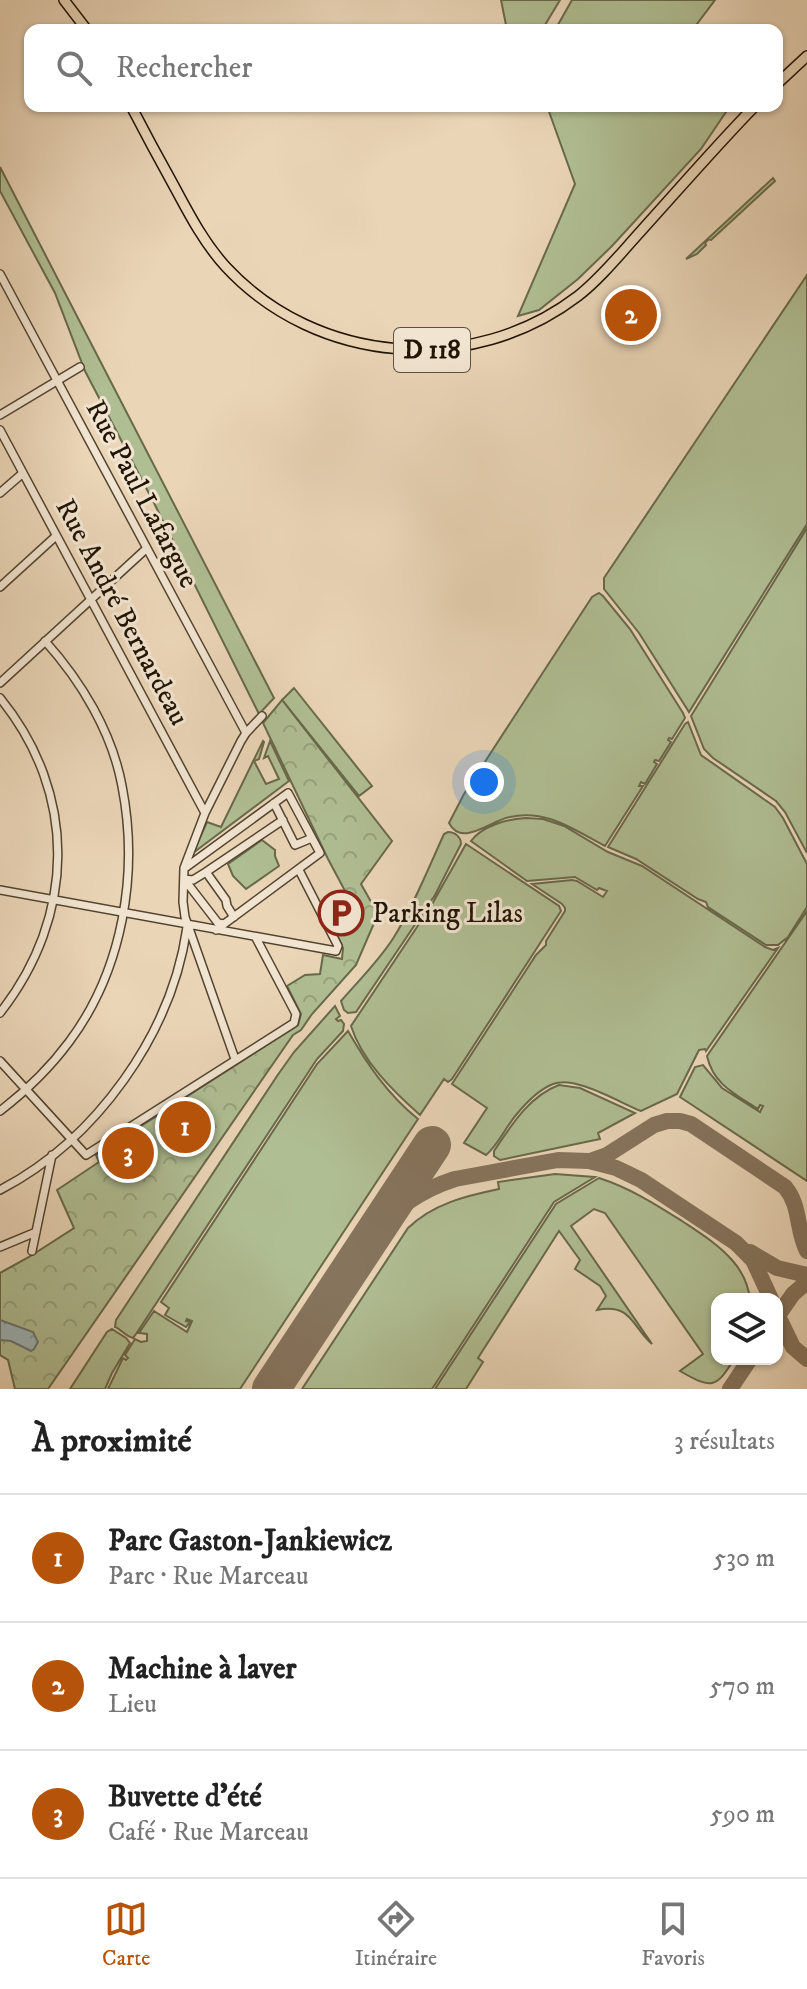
<!DOCTYPE html>
<html lang="fr">
<head>
<meta charset="utf-8">
<style>
  body { margin:0; font-family:"IM FELL DW Pica",serif; background:#f6f6f6; color:#222 }
  .controls { position:absolute; right:24px; bottom:24px; display:grid; overflow:hidden; border-radius:16px; box-shadow:0 2px 6px #0004 }
  .controls button { width:72px; height:72px; display:grid; place-items:center; padding:0; border:0; border-bottom:2px solid #e0e0e0; background:#fff; color:#222; font:40px sans-serif }
  .you { position:absolute; left:484px; top:782px; width:28px; height:28px; margin:-20px; border:6px solid #fff; border-radius:50%; background:#1a73e8; box-shadow:0 0 0 12px #1a73e833 }
  .badge { display:grid; place-items:center; width:52px; height:52px; border-radius:50%; background:#b45309; color:#fff; font-size:26px; font-weight:700 }
  .pin { position:absolute; translate:-50% -50%; border:4px solid #fff; box-shadow:0 2px 8px #0006 }
  .list { margin:0; padding:0; list-style:none }
  h2 { display:flex; justify-content:space-between; align-items:center; height:104px; margin:0; padding:0 32px; font-size:34px }
  h2 small { font-size:26px; font-weight:400; color:#767676 }
  .list li { display:grid; grid-template-columns:52px 1fr auto; gap:24px; align-items:center; box-sizing:border-box; height:128px; padding:0 32px; border-top:2px solid #e0e0e0 }
  .list b { display:block; font-size:30px; white-space:nowrap }
  .list p { margin:0; font-size:26px; white-space:nowrap; color:#767676 }
  .list em { font-size:26px; font-style:normal; color:#767676 }
  .icon { flex:none; width:44px; height:44px; fill:none; stroke:currentColor; stroke-width:2; stroke-linecap:round; stroke-linejoin:round }
  .map { position:relative; flex:none; width:807px; height:1389px; overflow:hidden }
  .search { position:absolute; background:#fff; box-shadow:0 2px 6px #0004; left:24px; right:24px; top:24px; height:88px; display:flex; align-items:center; gap:20px; box-sizing:border-box; padding:0 28px; border-radius:16px; color:#767676; font-size:30px }
  .sheet { height:488px; background:#fff }
  nav { display:flex; justify-content:space-around; align-items:center; box-sizing:border-box; height:112px; border-top:2px solid #e0e0e0; background:#fff; font-size:22px; color:#767676 }
  nav a { display:grid; justify-items:center; gap:4px }
  nav .on { color:#b45309 }
  .map>svg:first-child { display:block }
  .green { fill:#b0be93; stroke:#68694b; stroke-width:2 }
  .park { fill:url(#park-crowns); stroke:#68694b; stroke-width:2 }
  .water { fill:url(#water-ripples); stroke:#6b7571; stroke-width:2 }
  .lines { fill:none; stroke-linecap:round; stroke-linejoin:round }
  .taxiway { stroke:#86745d; stroke-width:16 }
  .runway { stroke:#86745d; stroke-width:38 }
  .minor-casing { stroke:#534430; stroke-width:10 }
  .major-casing { stroke:#211403; stroke-width:12 }
  .minor { stroke:#f1e4d0; stroke-width:7 }
  .major { stroke:#ead5b7; stroke-width:9 }
  .labels { text-anchor:middle; dominant-baseline:central; stroke-width:6; stroke-linejoin:round; paint-order:stroke }
  .shield { fill:#f1e4d0; stroke:#5f5240; stroke-width:2 }
  .shield-label { font-size:26px; font-weight:bold; fill:#211403 }
  .street-label { font-size:28px; fill:#211403; stroke:#f1e4d0 }
  .poi-label { font-size:28px; fill:#211403; stroke:#f1e4d0; text-anchor:start }
</style>
</head>
<body>
<div class="map">
<svg width="807" height="1389" viewBox="0 0 807 1389">
  <defs>
    <pattern id="park-crowns" width="20" height="18" patternUnits="userSpaceOnUse" patternTransform="scale(2)"><rect width="20" height="18" fill="#b0be93"/><path d="M2 6a3 3 0 1 1 6 0M12 15a3 3 0 1 1 6 0" fill="none" stroke="#97a27d"/></pattern>
    <pattern id="water-ripples" width="26" height="14" patternUnits="userSpaceOnUse" patternTransform="scale(2)"><rect width="26" height="14" fill="#9db6ba"/><path d="M2 4q2-2 4 0t4 0M15 11q2-2 4 0t4 0" fill="none" stroke="#879c9e"/></pattern>
  </defs>
  <rect width="100%" height="100%" fill="#ead5b7"/>
  <filter id="stains"><feTurbulence type="fractalNoise" baseFrequency=".0025" numOctaves="4"/><feColorMatrix values="0 0 0 0 .2 0 0 0 0 .09 0 0 0 0 .02 0 0 0 .5 -.17"/></filter>
  <radialGradient id="worn" r=".72"><stop offset=".6" stop-color="#630" stop-opacity="0"/><stop offset="1" stop-color="#630" stop-opacity=".3"/></radialGradient>
  <path class="green" d="M501 0H560L542 30H507Z
    M572 0H715L697 24 701 30H555Z
    M547 106H730L701 149 612 246 578 279 539 310 518 316 575 184Z
    M0 167 274 698 259 714 154 503 85 371 55 293 0 191Z
    M773 178 775 181 711 240 709 239 705 243 706 245 697 254 686 259Z
    M807 275V524L689 712 639 633 604 589V578Z
    M807 528V853L785 812 776 801 713 758 704 749 691 716Z
    M599 593 603 596 630 629 683 713 685 718 672 739 669 738 668 740 671 742 659 761 655 760 654 762 657 764 645 784 641 782 639 786H643L605 846C574 830 547 809 510 817 491 820 462 848 449 823L464 794 592 597Z
    M294 688 372 786 359 796 282 700Z
    M688 722 701 755 775 807 783 818 807 864V907L788 937 778 945H766L708 907 706 902 698 899 636 859 608 847 685 724Z
    M263 741 264 742 259 759 254 761 266 784 279 779 268 756 264 758 270 741 289 781 193 853 207 822 221 827Z
    M526 818 543 819 564 826 608 852 642 866 765 947 773 950 778 948 706 1051 705 1049 699 1050 677 1094 641 1111C620 1103 575 1075 553 1084 540 1089 525 1104 516 1115 505 1128 498 1145 486 1155L464 1143 487 1108 452 1084 536 955 546 945V941L565 911V908L562 904 532 884 572 880 577 881 603 897 607 891 599 888 597 890 575 877 527 881 471 841C482 826 507 819 526 818Z
    M448 832C455 832 461 837 461 844L435 895 356 1012 348 1013 344 1010 341 1001C359 980 379 961 394 937 414 905 428 869 444 834Z
    M262 840 275 850V856L279 866 246 889 233 876 228 864Z
    M466 844 559 906 561 911 452 1079 448 1082 444 1079 420 1115C393 1091 362 1061 351 1026L431 906Z
    M807 911V1181L680 1097 695 1067 703 1065 722 1088 760 1112 763 1106 760 1105 758 1109C735 1094 713 1084 707 1056Z
    M335 1006 340 1016 336 1019 338 1021 341 1020 344 1024 343 1031 317 1059 136 1334 133 1338C125 1336 121 1329 115 1327L116 1320 277 1076 294 1052Z
    M348 1031C367 1064 388 1095 418 1119L240 1389H108L123 1358 126 1360 128 1358 125 1355 135 1339 141 1342 147 1341V1334L139 1333 154 1311 187 1332 192 1321 187 1319 186 1321 190 1322 186 1327 165 1315 169 1308 161 1302 317 1064Z
    M559 1085 580 1088 635 1113 598 1133 600 1139 500 1160 494 1156V1151C511 1126 529 1096 559 1085Z
    M555 1174 595 1177 554 1202 432 1389H302L408 1228C433 1204 465 1196 499 1189L498 1182Z
    M599 1178C630 1188 655 1204 682 1221 700 1233 718 1244 732 1260 742 1271 748 1284 750 1299H717V1359H734C716 1389 711 1389 680 1371L703 1354 605 1213 594 1209 571 1226 652 1344C632 1327 632 1303 597 1310L606 1296 600 1286 575 1269 580 1260 559 1231 478 1358 483 1362 466 1389H435L556 1204Z
    M112 1329 126 1338 130 1343 112 1373 105 1389H70L107 1332Z"/>
  <path class="park" d="M282 700 392 841 361 884 378 914 356 965 312 1014 301 1030 293 1035 48 1389H15L8 1360 0 1355V1273L29 1257 74 1228 57 1190 99 1162 96 1155 298 1025 301 1014 287 986 305 975 320 974 323 955 342 959 343 948 336 933 360 919 328 859 263 723Z"/>
  <path class="water" d="M0 1320 33 1332 38 1342 34 1349 31 1351 11 1341 0 1340Z"/>
  <g class="lines">
    <path class="taxiway" d="M590 1161 607 1155 654 1125 667 1121H680L691 1124 785 1187C801 1206 796 1230 807 1251
      M371 1236C395 1209 420 1190 455 1179L558 1160 589 1161 616 1168 641 1180 736 1243 753 1260 771 1299
      M750 1252 777 1268 807 1275
      M777 1314 793 1347 807 1359
      M777 1317 793 1294 807 1282
      M730 1389 750 1359"/>
    <path class="runway" d="M271 1389 432 1145"/>
    <g class="minor-casing">
      <path id="minor" d="M0 274 246 733
        M0 415 80 367
        M0 430 205 813
        M0 493 23 473
        M0 587 56 536
        M0 683 146 549
        M0 698C78 794 76 916 0 1013
        M274 803 295 845 312 838
        M185 868 288 793 320 853 216 930
        M206 872 226 900 227 906 234 917
        M184 879 193 880 206 872 283 820
        M184 879 218 923 224 924
        M0 890 336 951 338 946 299 870
        M235 1059 185 917 183 902 184 868 205 813 241 741 246 733 262 716
        M0 1061 86 1155 294 1023 296 1014 256 938
        M0 1111C26 1091 49 1069 69 1042 123 970 139 873 122 786 112 732 81 681 45 641
        M0 1190C96 1140 172 1034 187 927
        M0 1247 36 1232
        M32 1251 52 1155"/>
    </g>
    <g class="major-casing">
      <path id="major" d="M64 0 87 30
        M777 84 807 56
        M131 106C145 133 159 159 174 186 189 214 204 243 226 267 317 365 472 377 578 296 601 278 621 253 641 231 679 189 716 146 755 106"/>
    </g>
    <use href="#minor" class="minor"/>
    <use href="#major" class="major"/>
  </g>
  <defs>
    <g id="parking-ring" transform="scale(2.3)"><circle r="9.5" fill="#f1e4d0" stroke="#8f2418" stroke-width="1.5"/><path d="M-3.5-5.5H1a3.5 3.5 0 0 1 0 7H-1V5.5H-3.5ZM-1-3.4V-.6H.8a1.4 1.4 0 0 0 0-2.8Z" fill="#8f2418"/></g>
  </defs>
  <g fill-rule="evenodd">
    <use href="#parking-ring" x="341" y="913"/>
  </g>
  <g class="labels">
    <rect class="shield" x="394" y="328" width="76" height="44" rx="6"/>
    <g class="shield-label">
      <text x="432" y="350">D 118</text>
    </g>
    <g class="street-label">
      <text transform="translate(142 494) rotate(62)">Rue Paul Lafargue</text>
      <text transform="translate(122 612) rotate(62)">Rue André Bernardeau</text>
    </g>
    <g class="poi-label">
      <text x="372" y="913">Parking Lilas</text>
    </g>
  </g>
  <rect width="100%" height="100%" filter="url(#stains)"/>
  <rect width="100%" height="100%" fill="url(#worn)"/>
</svg>
<div class="controls">
<button><svg class="icon" aria-label="layers" viewBox="0 0 24 24"><path d="M12 4l9 5-9 5-9-5zM3 14l9 5 9-5"/></svg></button>
</div>
<div class="you"></div>
<div class="pin badge" style="left:185px;top:1127px">1</div>
<div class="pin badge" style="left:631px;top:315px">2</div>
<div class="pin badge" style="left:128px;top:1153px">3</div>
<div class="search"><svg class="icon" aria-label="search" viewBox="0 0 24 24"><circle cx="10" cy="10" r="6"/><path d="M15 15l6 6"/></svg>Rechercher</div>
</div>
<section class="sheet">
<h2>À proximité<small>3 résultats</small></h2>
<ul class="list">
<li><span class="badge">1</span><div><b>Parc Gaston-Jankiewicz</b><p>Parc · Rue Marceau</p></div><em>530 m</em></li>
<li><span class="badge">2</span><div><b>Machine à laver</b><p>Lieu</p></div><em>570 m</em></li>
<li><span class="badge">3</span><div><b>Buvette d'été</b><p>Café · Rue Marceau</p></div><em>590 m</em></li>
</ul>
</section>
<nav>
<a class="on"><svg class="icon" aria-label="map" viewBox="0 0 24 24"><path d="M3 6l6-2 6 2 6-2v14l-6 2-6-2-6 2zM9 4v14M15 6v14"/></svg>Carte</a>
<a><svg class="icon" aria-label="directions" viewBox="0 0 24 24"><path d="M12 3l9 9-9 9-9-9zM9 14v-3h6M13 9l2 2-2 2"/></svg>Itinéraire</a>
<a><svg class="icon" aria-label="saved" viewBox="0 0 24 24"><path d="M7 4h10v16l-5-4-5 4z"/></svg>Favoris</a>
</nav>
</body>
</html>
